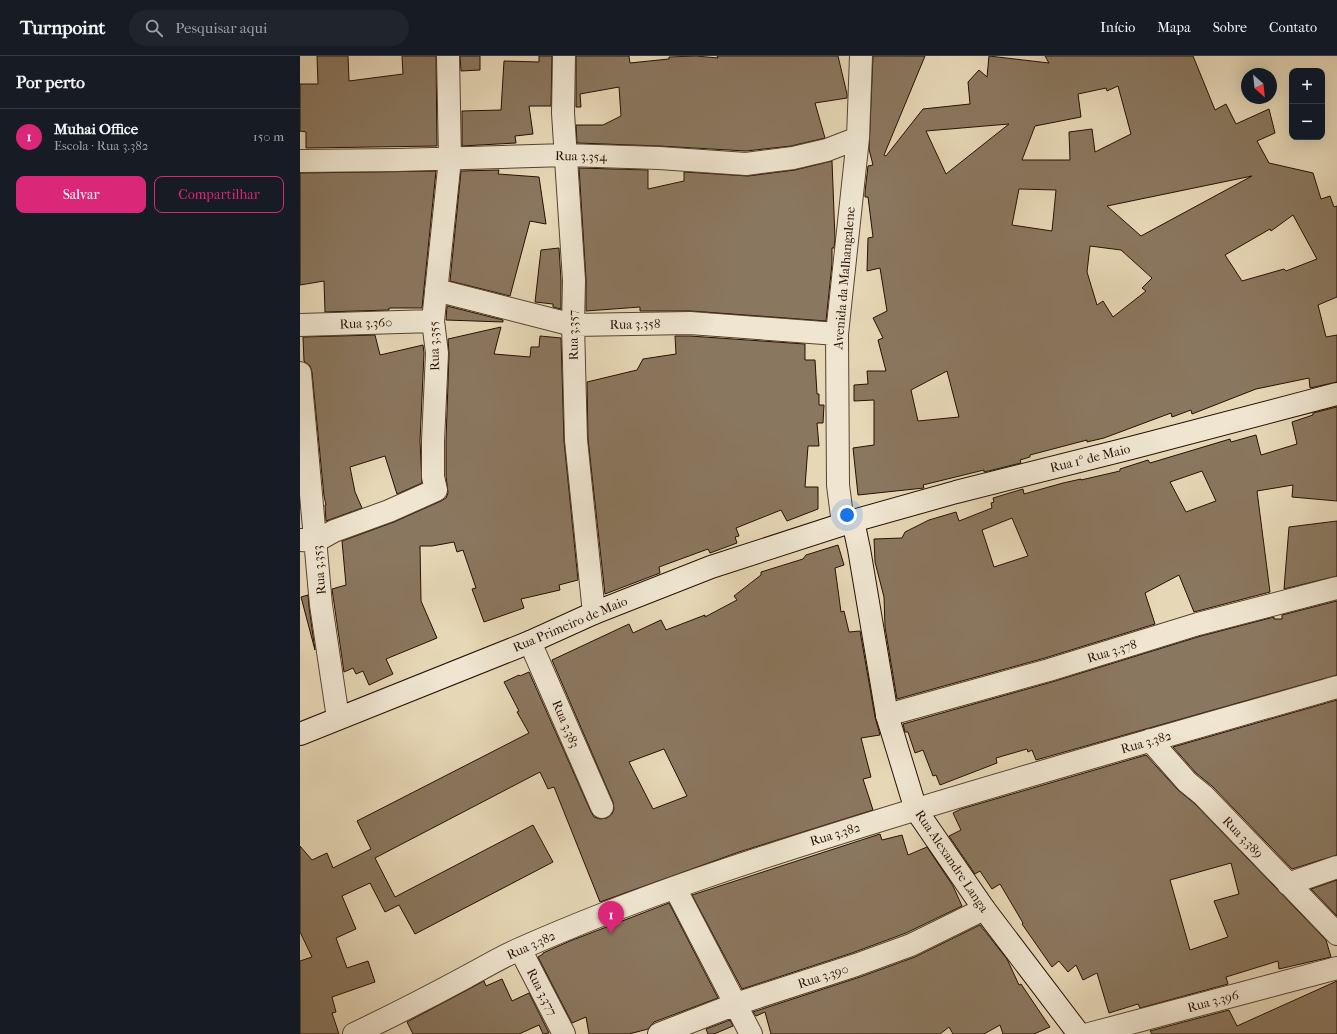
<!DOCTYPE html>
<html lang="pt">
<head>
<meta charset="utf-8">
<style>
  body { margin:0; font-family:"IM FELL French Canon",serif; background:#20242c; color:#f1f3f6 }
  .controls { position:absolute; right:12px; top:12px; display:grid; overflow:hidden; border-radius:8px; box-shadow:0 4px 16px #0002 }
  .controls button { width:36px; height:36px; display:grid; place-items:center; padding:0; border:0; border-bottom:1px solid #363941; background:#171b24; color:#f1f3f6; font:20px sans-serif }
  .compass { position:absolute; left:941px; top:12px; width:36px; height:36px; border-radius:50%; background:#171b24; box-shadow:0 4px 16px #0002; rotate:153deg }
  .you { position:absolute; left:547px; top:459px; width:14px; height:14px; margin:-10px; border:3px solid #fff; border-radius:50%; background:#1a73e8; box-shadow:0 0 0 6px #1a73e833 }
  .badge { display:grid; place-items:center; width:26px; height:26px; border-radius:50%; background:#db2777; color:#fff; font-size:13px; font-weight:700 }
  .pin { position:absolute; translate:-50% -33px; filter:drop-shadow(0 1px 2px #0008) }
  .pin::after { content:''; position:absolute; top:21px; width:14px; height:12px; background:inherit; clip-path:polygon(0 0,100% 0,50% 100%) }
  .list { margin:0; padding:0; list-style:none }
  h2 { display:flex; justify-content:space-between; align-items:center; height:52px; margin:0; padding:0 16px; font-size:17px }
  h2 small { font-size:13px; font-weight:400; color:#9ea1a6 }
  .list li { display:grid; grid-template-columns:26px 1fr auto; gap:12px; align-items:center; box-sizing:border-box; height:56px; padding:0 16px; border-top:1px solid #363941 }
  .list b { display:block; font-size:15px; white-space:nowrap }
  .list p { margin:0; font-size:13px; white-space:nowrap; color:#9ea1a6 }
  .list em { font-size:13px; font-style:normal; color:#9ea1a6 }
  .actions { display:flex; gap:8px; padding:12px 16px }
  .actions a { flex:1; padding:9px 0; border:1px solid #db2777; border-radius:8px; text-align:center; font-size:14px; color:#db2777 }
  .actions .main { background:#db2777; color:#fff }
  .icon { flex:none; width:22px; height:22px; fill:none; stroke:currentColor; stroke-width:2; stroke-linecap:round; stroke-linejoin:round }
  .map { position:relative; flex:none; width:1037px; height:978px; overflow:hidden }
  header { display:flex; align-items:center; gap:24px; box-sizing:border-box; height:56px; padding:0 20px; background:#171b24; border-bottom:1px solid #363941 }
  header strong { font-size:19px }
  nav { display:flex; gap:22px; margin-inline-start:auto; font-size:14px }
  .search { width:280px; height:36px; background:#20242c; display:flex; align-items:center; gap:10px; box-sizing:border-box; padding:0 14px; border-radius:22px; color:#9ea1a6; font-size:15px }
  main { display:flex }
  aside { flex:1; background:#171b24 }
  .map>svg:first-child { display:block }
  .building { fill:#8a775f; stroke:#271000; fill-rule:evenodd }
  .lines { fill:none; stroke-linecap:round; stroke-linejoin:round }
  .street-casing { stroke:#57422e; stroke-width:24 }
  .secondary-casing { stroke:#271000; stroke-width:24 }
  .street { stroke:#efe5d0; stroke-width:22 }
  .secondary { stroke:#efe5d0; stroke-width:22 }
  .labels { text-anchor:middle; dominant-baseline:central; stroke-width:3; stroke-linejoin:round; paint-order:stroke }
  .street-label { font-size:13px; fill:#271000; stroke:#efe5d0 }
</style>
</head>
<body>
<header>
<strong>Turnpoint</strong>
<div class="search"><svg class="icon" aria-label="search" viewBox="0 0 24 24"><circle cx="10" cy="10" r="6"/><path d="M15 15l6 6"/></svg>Pesquisar aqui</div>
<nav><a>Início</a><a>Mapa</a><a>Sobre</a><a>Contato</a></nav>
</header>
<main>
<aside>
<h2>Por perto<small></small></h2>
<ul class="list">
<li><span class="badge">1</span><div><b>Muhai Office</b><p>Escola · Rua 3.382</p></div><em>150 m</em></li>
</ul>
<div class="actions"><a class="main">Salvar</a><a>Compartilhar</a></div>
</aside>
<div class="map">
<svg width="1037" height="978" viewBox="0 0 1037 978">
  <rect width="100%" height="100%" fill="#e6d7b6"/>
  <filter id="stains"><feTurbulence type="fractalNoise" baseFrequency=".005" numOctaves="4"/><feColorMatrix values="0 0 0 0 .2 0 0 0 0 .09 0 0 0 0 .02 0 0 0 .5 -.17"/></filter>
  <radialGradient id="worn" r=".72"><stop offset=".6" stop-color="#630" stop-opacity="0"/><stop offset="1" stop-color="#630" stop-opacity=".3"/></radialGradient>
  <path class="building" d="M17 0H48L49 25 103 18 102 0H136L137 90 6 92V76L0 75V28H18Z
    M160 0H180V14L161 15Z
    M239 0H252L251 50H229L233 78 215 80 216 87 162 90V55L201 54 204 5 239 6Z
    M276 0H329L330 7 369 3V1L396 0 418 2 417 0H538L547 38V42L515 47 525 82 491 90 446 95 360 90 277 87 276 69H303L321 60 319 31 280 38 281 51H276Z
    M573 0H625L584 99 586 100 623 53 670 48 668 26 679 14 687 21 689 0 749 7 745 0H893L915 54 926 48 936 68 969 53 975 77 957 85 969 107 1013 117 1021 143 1030 140 1034 151 1037 150V241L1018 249 1026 281 1037 279V326L1010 332 1009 322 956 333 892 358 891 354 872 361 871 357 804 382 787 386V384L730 399V401L720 404 721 407 684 416V414L623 429 624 432 558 439 553 392 574 389V344L554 345V329L568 328 567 315H586L578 284 583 282 573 262 587 255 580 212 567 215 568 182 573 181 568 141H565V136L568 110 573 109 569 93ZM818 30 831 78 795 96 792 73 769 76 770 104H722L735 70 781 61 778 38 806 32 807 35ZM709 68 646 118 626 75ZM952 120 841 180 807 150ZM719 133 756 134 752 175 712 169ZM993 159 1017 203 986 215 984 213 942 225 925 199 970 173 971 175ZM790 190 821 194 852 222 842 232 846 235 813 261 803 245 797 249 787 216ZM647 315 659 361 618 365 611 334Z
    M532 105 535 183 534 192H532V208L526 265 391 255H340V251L286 255V223L279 112 348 114V133L384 125V116L448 120 495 114Z
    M199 114 198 118 239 121 246 168 230 165 210 240 150 225 161 115Z
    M136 115 122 252H89V254L25 256 24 225 0 229V117Z
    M259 192 261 224V253L253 251V248L235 246 241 194Z
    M147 250 203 264V266L146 264Z
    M201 271 194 298 230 301 231 291H239L240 280 261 282 264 385 278 524 259 529 260 534 221 543 224 552 184 566 172 533 176 532 163 494 157 496 154 486 132 490H120L121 545 137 582 86 603 93 618 69 629 63 615 56 618 53 612 44 616 32 533 46 529 42 485 94 466 141 445 146 442 148 437 146 420V385L149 298 148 283Z
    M75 279 80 299 123 289 124 297 120 385 122 427 97 438 85 400 50 411 55 436 62 452 26 465 25 449H26L24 440 12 316 10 310 4 305 3 281Z
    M375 280H390L505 288V304H515L517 338H519V349H524L523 367H517L519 390H508L505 431H518V453L487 465 481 454 436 472 439 480 435 481 437 487 410 497 408 493 359 511 360 517 305 538 288 383 287 326 337 314 343 303 376 298Z
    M1037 351V445L992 441 993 429 957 435 970 536 894 556 879 519 845 537 855 568 745 602 597 643 585 571 584 541 575 506 574 483 602 482 605 476 629 464 656 456 659 465 692 452 691 447 694 446 693 442 723 433 724 438 763 427 781 423V424L820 415V413L848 404 850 407 930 383 931 386 956 379 961 399 997 388 992 366 1013 359V357ZM902 415 916 445 886 456 870 426ZM712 462 728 500 694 511 682 474Z
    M1037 465V520L984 533 989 471Z
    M538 489 544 509 535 512 541 556 544 555 549 576 560 575 575 661 580 679 561 682 571 721 563 723 573 754 439 796 300 846 254 731 248 733 240 716 75 802 95 841 233 769 253 806 115 878 99 849 85 856 70 827 42 840 56 873 36 882 47 912 68 905 75 926 32 941 36 956 32 957 39 978H0V905L12 901 0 876V790L12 804 27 797 33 812 71 793 57 765 229 677 217 656 219 655 204 626 219 619 220 620 229 616 291 756 294 761 300 763 307 762 312 758 314 753 313 746 252 604 329 568 333 577 361 564 366 574 405 559V561L437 544 434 540 461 519V516L503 503 506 499ZM364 693 387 740 353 753 329 706Z
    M8 539 9 551 15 594 1 541Z
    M1037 545V619L736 704 732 694 728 696 727 693 696 702 697 707 640 729 636 719 633 720 623 694 615 697 608 676H605L603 668 752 626 901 580 974 561V563H982V559Z
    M1037 644V799L992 813 912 730 896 717 873 691Z
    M846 699 878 734 895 748 1026 884 1031 901 979 913 978 905 926 921 928 928 840 952 838 948 809 957 797 917 783 924 776 909 768 916 759 905 752 911 722 868 723 867 700 828 692 833 680 815 675 818 649 780 661 774 653 757 661 753ZM931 807 939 838 914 845 928 881 890 894 870 824Z
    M580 778 582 784 602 779 608 799 627 791 653 830 662 850 606 877 552 897 442 933 392 839Z
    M1037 824V860L1011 833Z
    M369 847 418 942 354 966 348 973 329 978H289L286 961 272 967 238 901 243 898V897L270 885Z
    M680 869 707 903 719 929 721 928 750 971 734 978H703L700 969 684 978H653L649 971 640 978H471L465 956 456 960 453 956 560 921 615 901Z
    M202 923 212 945 229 937 249 977 243 978 239 969 219 978H113L107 966 184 925 186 930Z
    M1037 925V978H852L850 975 929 954 937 970Z
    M430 964 433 970 414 978H408L406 973Z"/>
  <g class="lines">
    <g class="street-casing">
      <path id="street" d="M264 0 263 57 274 224 273 269 276 384 294 557
        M0 105 98 104 266 99 359 102 446 108 493 102 527 94 558 82
        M136 234 273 269 390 267 537 278
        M0 269 133 265
        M0 317 21 549 38 662
        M543 468 538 429 537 278 558 82 561 0
        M0 484 16 485 34 475 89 455 136 434 133 421V385L137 297 133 265 150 103 148 0
        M230 586 302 751
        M587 659 749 614 898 568 1037 532
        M850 684 887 726 903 739 1037 878
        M988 828 1037 811
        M375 832 451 978
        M220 893 264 978
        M54 978C92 960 129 941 166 921 185 911 203 900 222 892 337 841 458 802 578 765 730 718 884 675 1037 631
        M359 978 436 948 556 909 611 889 684 853
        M789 978 1037 912"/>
    </g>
    <g class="secondary-casing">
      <path id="secondary" d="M553 465 559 493 587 659 616 754 684 853 779 978
        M0 678 230 586 294 557 411 511 553 465 656 436 831 392 1037 338"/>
    </g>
    <use href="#street" class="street"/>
    <use href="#secondary" class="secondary"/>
  </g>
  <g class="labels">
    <g class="street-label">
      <text transform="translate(281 100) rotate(1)">Rua 3.354</text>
      <text transform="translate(544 222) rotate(-85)">Avenida da Malhangalene</text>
      <text transform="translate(66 267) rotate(-2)">Rua 3.360</text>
      <text transform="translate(335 268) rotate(-1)">Rua 3.358</text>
      <text transform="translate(273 279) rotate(-91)">Rua 3.357</text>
      <text transform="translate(134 290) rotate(-92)">Rua 3.355</text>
      <text transform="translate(790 402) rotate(-14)">Rua 1º de Maio</text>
      <text transform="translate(19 514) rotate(-95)">Rua 3.353</text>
      <text transform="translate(270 568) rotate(-23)">Rua Primeiro de Maio</text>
      <text transform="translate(812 595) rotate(-17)">Rua 3.378</text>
      <text transform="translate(266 668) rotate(67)">Rua 3.383</text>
      <text transform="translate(846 686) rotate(-16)">Rua 3.382</text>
      <text transform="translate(535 778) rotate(-17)">Rua 3.382</text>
      <text transform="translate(943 781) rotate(46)">Rua 3.389</text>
      <text transform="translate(652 805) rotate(56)">Rua Alexandre Langa</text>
      <text transform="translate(231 889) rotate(-24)">Rua 3.382</text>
      <text transform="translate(523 920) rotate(-18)">Rua 3.390</text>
      <text transform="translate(242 936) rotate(63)">Rua 3.377</text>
      <text transform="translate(913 945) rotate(-15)">Rua 3.396</text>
    </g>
  </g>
  <rect width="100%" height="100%" filter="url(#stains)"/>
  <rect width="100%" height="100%" fill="url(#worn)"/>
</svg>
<div class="controls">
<button>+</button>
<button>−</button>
</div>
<svg class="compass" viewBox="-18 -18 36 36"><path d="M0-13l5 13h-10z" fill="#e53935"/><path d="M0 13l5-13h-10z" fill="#9ea1a6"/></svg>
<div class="you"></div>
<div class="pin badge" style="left:311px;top:878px">1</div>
</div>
</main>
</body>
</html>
